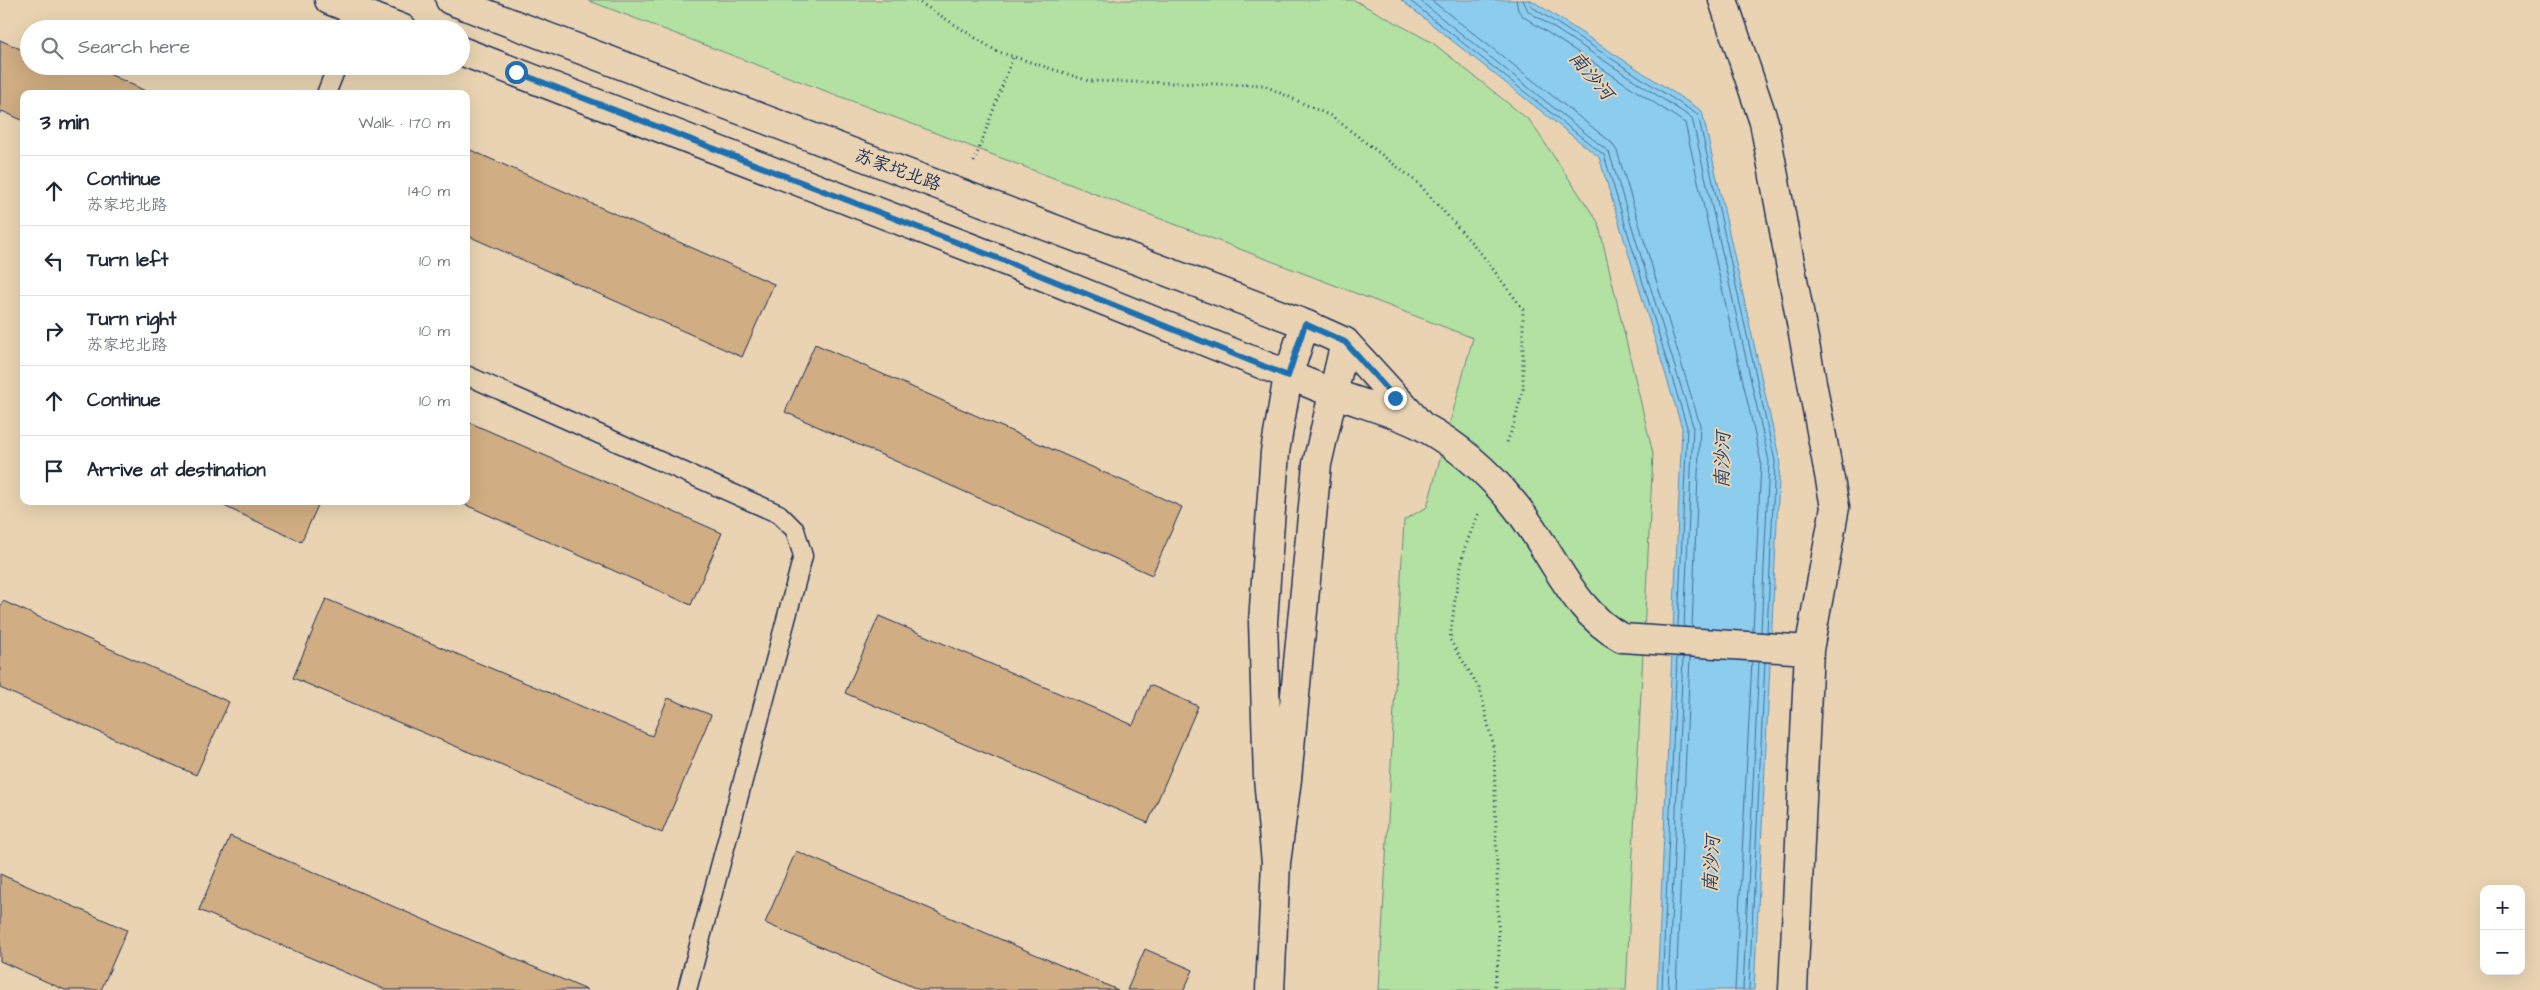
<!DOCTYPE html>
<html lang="en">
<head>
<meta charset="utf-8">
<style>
  body { margin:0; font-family:"Architects Daughter","LXGW WenKai TC",sans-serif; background:#f6f6f7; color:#1f2937 }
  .controls { position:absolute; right:15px; bottom:15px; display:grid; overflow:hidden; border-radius:10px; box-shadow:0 5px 20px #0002 }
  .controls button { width:45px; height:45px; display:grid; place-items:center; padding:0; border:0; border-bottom:1px solid #e0e1e3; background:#fff; color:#1f2937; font:25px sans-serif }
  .stop { position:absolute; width:15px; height:15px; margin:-11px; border:4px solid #1f6fb2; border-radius:50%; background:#fff }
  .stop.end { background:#1f6fb2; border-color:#fff; box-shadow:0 1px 5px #0008 }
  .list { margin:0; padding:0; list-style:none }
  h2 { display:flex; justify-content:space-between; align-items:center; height:65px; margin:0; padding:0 20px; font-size:21px }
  h2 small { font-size:16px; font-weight:400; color:#747a83 }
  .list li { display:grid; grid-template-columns:32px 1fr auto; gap:15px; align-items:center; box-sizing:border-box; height:70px; padding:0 20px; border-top:1px solid #e0e1e3 }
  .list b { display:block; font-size:19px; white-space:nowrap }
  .list p { margin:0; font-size:16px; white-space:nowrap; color:#747a83 }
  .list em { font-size:16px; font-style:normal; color:#747a83 }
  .icon { flex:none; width:28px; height:28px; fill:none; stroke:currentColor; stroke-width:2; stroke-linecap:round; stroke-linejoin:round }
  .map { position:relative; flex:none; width:2540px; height:990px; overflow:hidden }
  .search { position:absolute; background:#fff; box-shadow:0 5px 20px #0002; left:20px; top:20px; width:450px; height:55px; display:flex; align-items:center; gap:12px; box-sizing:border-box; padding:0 18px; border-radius:28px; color:#747a83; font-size:19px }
  .panel { position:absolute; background:#fff; box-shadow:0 5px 20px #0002; left:20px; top:90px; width:450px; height:415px; border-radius:10px }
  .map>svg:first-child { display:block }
  .green { fill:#b2e1a1; stroke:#668880 }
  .water { fill:#8ccced; stroke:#5f8db4 }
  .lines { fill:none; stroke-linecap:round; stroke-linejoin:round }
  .shore { stroke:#486e97; stroke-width:1 }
  .building { fill:#d0ad82; stroke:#1b2f5e }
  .service-casing { stroke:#1b2f5e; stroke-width:21 }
  .minor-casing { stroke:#1b2f5e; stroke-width:31 }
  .tertiary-casing { stroke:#1b2f5e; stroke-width:31 }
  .path { stroke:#1b2f5e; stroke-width:3; stroke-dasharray:1 4; stroke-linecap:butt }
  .service { stroke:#e9d3b2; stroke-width:18 }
  .minor { stroke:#e9d3b2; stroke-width:28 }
  .tertiary { stroke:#e9d3b2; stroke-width:28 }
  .route { stroke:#1f6fb2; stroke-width:6 }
  .labels { text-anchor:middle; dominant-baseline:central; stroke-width:4; stroke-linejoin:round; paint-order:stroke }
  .street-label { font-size:18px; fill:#1b2f5e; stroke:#e9d3b2 }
  .water-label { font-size:19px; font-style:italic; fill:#263f6c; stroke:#e9d3b2 }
</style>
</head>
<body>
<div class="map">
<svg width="2540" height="990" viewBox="0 0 2540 990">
  <rect width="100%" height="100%" fill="#e9d3b2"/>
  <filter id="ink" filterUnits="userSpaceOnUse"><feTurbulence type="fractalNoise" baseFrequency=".02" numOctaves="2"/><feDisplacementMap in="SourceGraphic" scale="10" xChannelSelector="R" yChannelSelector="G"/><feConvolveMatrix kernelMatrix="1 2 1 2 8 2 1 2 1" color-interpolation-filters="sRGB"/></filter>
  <g filter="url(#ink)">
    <path class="green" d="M587 0H1354L1433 43 1530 121 1598 222 1653 454 1626 990H1379L1404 520 1427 507 1473 338Z"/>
    <path class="water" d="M1401 0H1531L1702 111 1780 461 1754 990H1657L1682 428 1599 157Z"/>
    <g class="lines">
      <path class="shore" d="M1409 0 1604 155 1687 427 1678 627
        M1419 0 1609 152 1693 426 1684 627
        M1431 0 1611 142 1617 151 1700 425 1692 627
        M1516 0 1518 10 1524 17 1685 123 1761 462 1753 631
        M1523 0 1528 11 1692 118 1769 461 1761 632
        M1529 0 1532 7 1698 115 1775 461 1767 632
        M1662 990 1677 657
        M1668 990 1683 657
        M1676 990 1690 657
        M1735 990 1752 661
        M1743 990 1759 662
        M1749 990 1765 662"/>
    </g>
    <path class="building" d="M0 40 27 52 29 49V66H92L152 94H24V121L2 111 0 115Z
      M466 148 774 284 742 357 466 235Z
      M815 344 1182 507 1152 575 785 412Z
      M466 421 722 533 691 605 457 501H466Z
      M213 501H320L301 542Z
      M326 599 652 736 668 698 711 715 662 833 293 678Z
      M3 601 229 702 196 775 0 688V607Z
      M879 616 1133 725 1150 685 1198 706 1148 823 845 693Z
      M230 836 587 990H386L199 910Z
      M796 851 1118 990H920L765 923Z
      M0 874 127 930 101 990H65L0 961Z
      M1145 949 1193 970 1184 990H1127Z"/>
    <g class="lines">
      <g class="service-casing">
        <path id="service" d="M326 94 337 66
          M466 375 779 514 795 530 803 556 687 990"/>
      </g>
      <g class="minor-casing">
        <path id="minor" d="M1723 0 1764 122 1835 507 1809 650 1793 990
          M1345 342 1418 422
          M1333 393C1362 404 1395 412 1422 426 1457 445 1489 473 1514 504 1551 548 1570 610 1622 638L1809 650"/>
      </g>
      <g class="tertiary-casing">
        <path id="tertiary" d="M329 0 403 29
          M450 0 1305 324 1345 342 1317 464 1287 779 1276 863 1268 778 1263 622 1275 452 1288 376 1305 324
          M461 51 1005 261 1333 393
          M1270 990 1276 863"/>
      </g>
      <path class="path" d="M916 0 996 51 1089 81 1263 85 1333 117 1418 183 1480 252 1523 309V389L1514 424 1506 445
        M974 162 1013 57
        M1478 514 1464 550 1455 599 1450 640 1480 689 1494 750 1499 954 1494 990"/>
      <use href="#service" class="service"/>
      <use href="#minor" class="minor"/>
      <use href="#tertiary" class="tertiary"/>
    </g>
  </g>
  <g class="lines" filter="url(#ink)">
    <path class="route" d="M516 72 1005 261 1288 376 1305 324 1345 342 1395 398"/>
  </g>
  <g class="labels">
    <g class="street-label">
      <text transform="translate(898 170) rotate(20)">苏家坨北路</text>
    </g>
    <g class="water-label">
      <text transform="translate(1591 76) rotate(50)">南沙河</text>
      <text transform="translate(1723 460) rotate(-89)">南沙河</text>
      <text transform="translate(1712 864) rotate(-87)">南沙河</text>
    </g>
  </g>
</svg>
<div class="controls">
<button>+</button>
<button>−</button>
</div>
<div class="stop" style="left:516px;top:72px"></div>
<div class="stop end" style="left:1395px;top:398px"></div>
<div class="search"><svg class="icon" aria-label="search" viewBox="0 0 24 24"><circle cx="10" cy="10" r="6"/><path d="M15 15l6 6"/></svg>Search here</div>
<section class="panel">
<h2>3 min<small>Walk · 170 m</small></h2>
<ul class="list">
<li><svg class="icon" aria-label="ahead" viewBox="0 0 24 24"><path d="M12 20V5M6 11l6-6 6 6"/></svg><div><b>Continue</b><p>苏家坨北路</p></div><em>140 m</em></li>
<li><svg class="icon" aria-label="left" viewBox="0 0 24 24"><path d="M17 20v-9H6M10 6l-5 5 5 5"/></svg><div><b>Turn left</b></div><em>10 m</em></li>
<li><svg class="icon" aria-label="right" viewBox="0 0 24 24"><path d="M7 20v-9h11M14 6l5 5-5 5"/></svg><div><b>Turn right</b><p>苏家坨北路</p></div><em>10 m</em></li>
<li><svg class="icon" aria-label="ahead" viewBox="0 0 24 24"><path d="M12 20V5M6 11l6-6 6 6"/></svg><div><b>Continue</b></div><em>10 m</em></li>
<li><svg class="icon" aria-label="arrive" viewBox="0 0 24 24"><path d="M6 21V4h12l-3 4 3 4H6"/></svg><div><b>Arrive at destination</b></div></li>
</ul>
</section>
</div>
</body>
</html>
